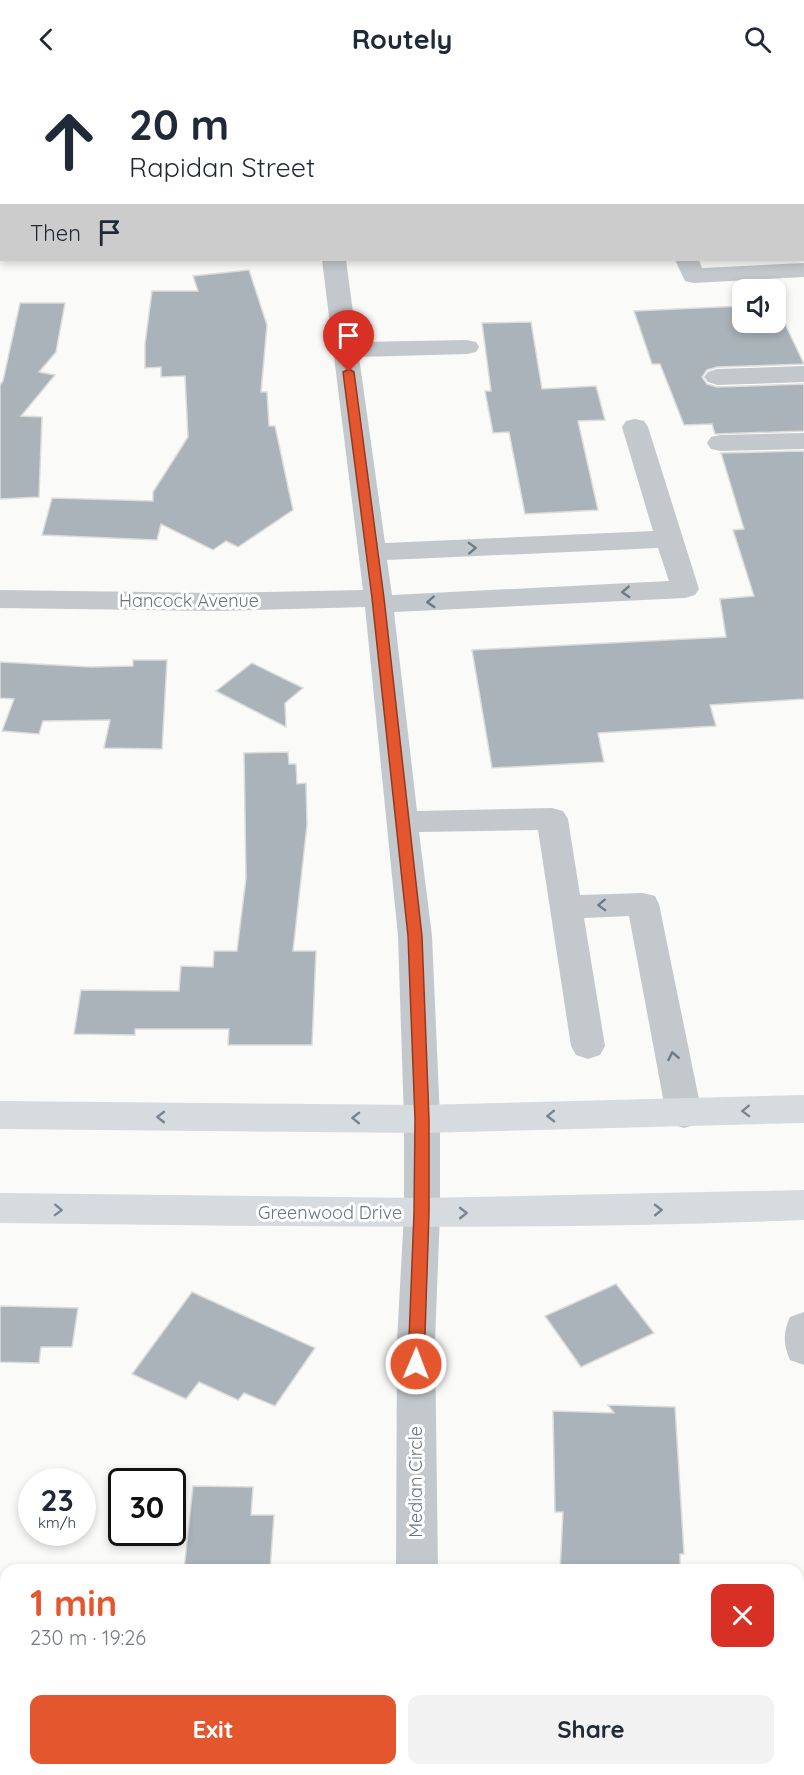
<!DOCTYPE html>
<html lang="en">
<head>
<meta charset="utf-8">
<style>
	body { margin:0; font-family:Quicksand,sans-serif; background:#f2f2f3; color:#1f2937; height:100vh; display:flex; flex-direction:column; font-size:22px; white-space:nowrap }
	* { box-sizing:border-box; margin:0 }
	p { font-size:20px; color:#747a83 }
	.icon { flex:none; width:33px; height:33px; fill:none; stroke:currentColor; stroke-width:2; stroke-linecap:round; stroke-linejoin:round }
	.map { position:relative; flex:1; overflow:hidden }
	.drawer { position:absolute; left:0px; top:1486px; width:804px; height:212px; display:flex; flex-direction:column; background:#fff; border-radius:18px 18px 0 0; box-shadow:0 3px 9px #0003 }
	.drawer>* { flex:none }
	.guide { position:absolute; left:0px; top:0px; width:804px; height:183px; box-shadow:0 3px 9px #0003; background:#fff; color:#1f2937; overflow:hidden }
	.buttons { position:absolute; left:732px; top:201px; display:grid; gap:12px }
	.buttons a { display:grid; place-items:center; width:54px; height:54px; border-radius:12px; background:#fff; box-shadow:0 3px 9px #0003; font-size:30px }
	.speed { position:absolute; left:18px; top:1390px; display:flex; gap:12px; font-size:30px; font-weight:700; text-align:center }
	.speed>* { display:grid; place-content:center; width:78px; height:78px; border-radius:50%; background:#fff; box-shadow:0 3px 9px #0003; line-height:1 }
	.speed small { font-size:15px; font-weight:400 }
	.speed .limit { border:3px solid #111; border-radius:9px; background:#fff; color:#111 }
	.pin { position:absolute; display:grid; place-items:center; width:51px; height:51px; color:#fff; margin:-62px -26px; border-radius:50% 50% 50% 0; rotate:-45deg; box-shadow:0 0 6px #0007 }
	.pin .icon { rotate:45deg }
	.me { position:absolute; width:66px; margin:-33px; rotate:1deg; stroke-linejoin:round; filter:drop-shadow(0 0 4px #0008) }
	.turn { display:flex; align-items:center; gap:21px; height:126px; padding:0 30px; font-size:27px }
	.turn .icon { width:78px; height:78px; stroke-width:2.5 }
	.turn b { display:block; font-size:42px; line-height:51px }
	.then { display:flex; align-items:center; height:57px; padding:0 30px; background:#0003; gap:12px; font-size:22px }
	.round { display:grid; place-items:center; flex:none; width:63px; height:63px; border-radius:12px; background:#f2f2f3 }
	.headline { display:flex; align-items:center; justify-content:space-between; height:102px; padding:0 30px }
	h1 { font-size:36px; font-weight:700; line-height:45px; color:#e4572e }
	.cta { display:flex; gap:12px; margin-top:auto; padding:12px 30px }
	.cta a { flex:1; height:69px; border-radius:12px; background:#e4572e; color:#fff; font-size:24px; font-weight:700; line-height:69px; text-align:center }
	.cta a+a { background:#f2f2f3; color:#1f2937 }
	header { display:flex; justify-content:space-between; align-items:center; height:78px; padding:0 30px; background:#fff; font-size:27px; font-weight:700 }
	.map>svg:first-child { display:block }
</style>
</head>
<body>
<header><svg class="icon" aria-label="back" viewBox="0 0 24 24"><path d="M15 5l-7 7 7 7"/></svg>Routely<svg class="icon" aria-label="search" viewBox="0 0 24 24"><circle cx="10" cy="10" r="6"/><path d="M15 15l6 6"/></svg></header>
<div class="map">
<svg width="804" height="1697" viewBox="0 0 804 1697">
	<rect width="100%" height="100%" fill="#fafaf8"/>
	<g fill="#aab3b9" stroke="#dcdcda" stroke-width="1.5">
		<polygon points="249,192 267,247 261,314 267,314 269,348 275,348 293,432 238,469 226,463 213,472 161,446 157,462 42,457 52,420 153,423 153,414 188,359 185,298 161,299 161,289 145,290 145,266 152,213 198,213 193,198"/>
		<polygon points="20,225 65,225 56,274 39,294 55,297 21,338 42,339 39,419 0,421 0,307 3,303"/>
		<polygon points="776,227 804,286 717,289 707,292 702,299 707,306 717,309 804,306 804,353 715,356 712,346 684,347 660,286 652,286 634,233 742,228 742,244 776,244"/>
		<polygon points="531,244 542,311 596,308 605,342 578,343 598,432 525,436 509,354 493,355 485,313 491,313 482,245"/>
		<polygon points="804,373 804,621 710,627 716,648 598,655 604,684 492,690 472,572 726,559 720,521 754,518 733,452 744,451 721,375"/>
		<polygon points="133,582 167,582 162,671 104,670 110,642 43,643 39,656 2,653 14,621 0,620 0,584 91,589 133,588"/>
		<polygon points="252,585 303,610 285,625 286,649 216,613"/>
		<polygon points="288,674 289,686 296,686 297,706 306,705 307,747 293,873 316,873 312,967 228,967 229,951 135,951 135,957 74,956 81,912 179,913 181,888 213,889 214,873 237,873 246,800 244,675"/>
		<polygon points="616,1206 654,1255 581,1289 545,1238"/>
		<polygon points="192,1214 315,1270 275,1328 244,1315 238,1322 199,1304 186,1321 132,1296"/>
		<polygon points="0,1228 78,1230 72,1269 41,1269 39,1285 0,1284"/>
		<polygon points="608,1327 675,1329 684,1476 680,1476 680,1492 560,1492 563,1434 555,1434 553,1333 614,1335"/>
		<polygon points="193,1408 253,1409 251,1437 274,1437 270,1492 184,1492"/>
	</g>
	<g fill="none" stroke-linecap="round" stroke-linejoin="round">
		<g fill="#c3c8cc" fill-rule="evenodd">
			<rect x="290" y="0" width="22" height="2"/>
			<polygon points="609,0 631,0 631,2 610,2"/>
			<path d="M322,182H346L357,264L467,262L476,264L479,269L476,274L467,276L359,279L385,465L653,453L622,349L626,343L635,341L644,343L648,349L699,511L695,517L685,520L394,534L417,733L552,730L563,733L568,741L580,817L643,815L655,818L659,826L702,1036L697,1046L684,1050L671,1046L666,1036L629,838L584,840L605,968L600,977L588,981L576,977L571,968L538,752L419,754L432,858L440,1041V1135L435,1263L438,1492H396L397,1263L404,1135V1041L398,858L365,529L215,533L0,530V512L215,515L363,512ZM658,470L669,503L392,517L387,482Z"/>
			<polygon points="675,182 699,182 702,190 804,185 804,199 693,205 685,203"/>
			<polygon points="804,288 804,304 717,307 708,304 704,299 708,294 717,291"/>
			<polygon points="804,355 804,371 720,373 711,371 707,365 711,359 720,357"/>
			<path d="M804,1234V1287L790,1282C783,1267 783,1254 790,1239Z"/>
			<rect x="395" y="1692" width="44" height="5"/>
		</g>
		<g fill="#d6dbdf" fill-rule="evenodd">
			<polygon points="765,0 787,0 787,2 766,2"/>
			<polygon points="802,50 804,50 804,66 802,65"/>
			<polygon points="804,1017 804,1045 422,1055 0,1051 0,1023 422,1027"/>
			<path d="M804,1112V1142C536,1153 268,1148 0,1145V1115L422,1120Z"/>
		</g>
	</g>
	<defs><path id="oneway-chevron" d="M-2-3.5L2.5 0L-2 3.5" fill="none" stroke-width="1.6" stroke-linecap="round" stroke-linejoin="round" transform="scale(1.5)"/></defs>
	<g stroke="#6a7a87">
		<use href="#oneway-chevron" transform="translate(472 470) rotate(-2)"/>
		<use href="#oneway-chevron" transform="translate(626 514) rotate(177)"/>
		<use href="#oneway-chevron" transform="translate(431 524) rotate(177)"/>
		<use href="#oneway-chevron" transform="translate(602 827) rotate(178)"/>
		<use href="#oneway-chevron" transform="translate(673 978) rotate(-101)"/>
	</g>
	<g stroke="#768591">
		<use href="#oneway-chevron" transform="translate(746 1033) rotate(178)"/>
		<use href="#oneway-chevron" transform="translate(551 1038) rotate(179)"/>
		<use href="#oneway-chevron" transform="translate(161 1039) rotate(-179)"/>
		<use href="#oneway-chevron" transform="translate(356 1040) rotate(-179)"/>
		<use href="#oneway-chevron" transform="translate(58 1132) rotate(2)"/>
		<use href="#oneway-chevron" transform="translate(658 1132) rotate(-1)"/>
		<use href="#oneway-chevron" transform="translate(463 1135) rotate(-1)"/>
	</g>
	<polygon fill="#e4572e" stroke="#94391e" stroke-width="1.5" points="349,291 354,294 384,520 422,858 429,1041 429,1135 424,1286 422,1290 416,1292 410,1290 408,1286 414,1135 415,1041 408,858 372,520 343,294"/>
	<g text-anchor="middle" stroke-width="6" stroke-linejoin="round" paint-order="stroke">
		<g font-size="18" fill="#657683" stroke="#fff">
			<text x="189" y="529">Hancock Avenue</text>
			<text x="330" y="1141">Greenwood Drive</text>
			<text transform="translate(416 1404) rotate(-90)" y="6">Median Circle</text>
		</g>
	</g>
</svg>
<div class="buttons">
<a><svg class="icon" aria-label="sound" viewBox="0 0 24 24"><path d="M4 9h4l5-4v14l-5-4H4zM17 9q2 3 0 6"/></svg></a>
</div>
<div class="speed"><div>23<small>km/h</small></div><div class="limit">30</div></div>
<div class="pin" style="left:349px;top:294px;background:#d93025"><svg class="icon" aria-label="arrive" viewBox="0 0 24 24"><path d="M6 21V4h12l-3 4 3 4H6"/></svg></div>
<svg class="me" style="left:416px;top:1286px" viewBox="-20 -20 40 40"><circle r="17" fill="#e4572e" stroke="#fff" stroke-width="3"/><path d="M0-11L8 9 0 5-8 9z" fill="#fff"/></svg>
<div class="guide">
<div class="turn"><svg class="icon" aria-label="ahead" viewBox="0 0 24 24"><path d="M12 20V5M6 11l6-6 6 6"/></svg><div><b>20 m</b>Rapidan Street</div></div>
<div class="then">Then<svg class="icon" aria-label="arrive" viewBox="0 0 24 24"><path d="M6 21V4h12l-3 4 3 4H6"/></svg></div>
</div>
<section class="drawer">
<div class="headline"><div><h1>1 min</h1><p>230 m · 19:26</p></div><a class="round" style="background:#d93025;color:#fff"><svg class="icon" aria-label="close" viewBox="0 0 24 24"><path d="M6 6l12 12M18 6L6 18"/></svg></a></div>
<div class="cta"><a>Exit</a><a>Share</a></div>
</section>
</div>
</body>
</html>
